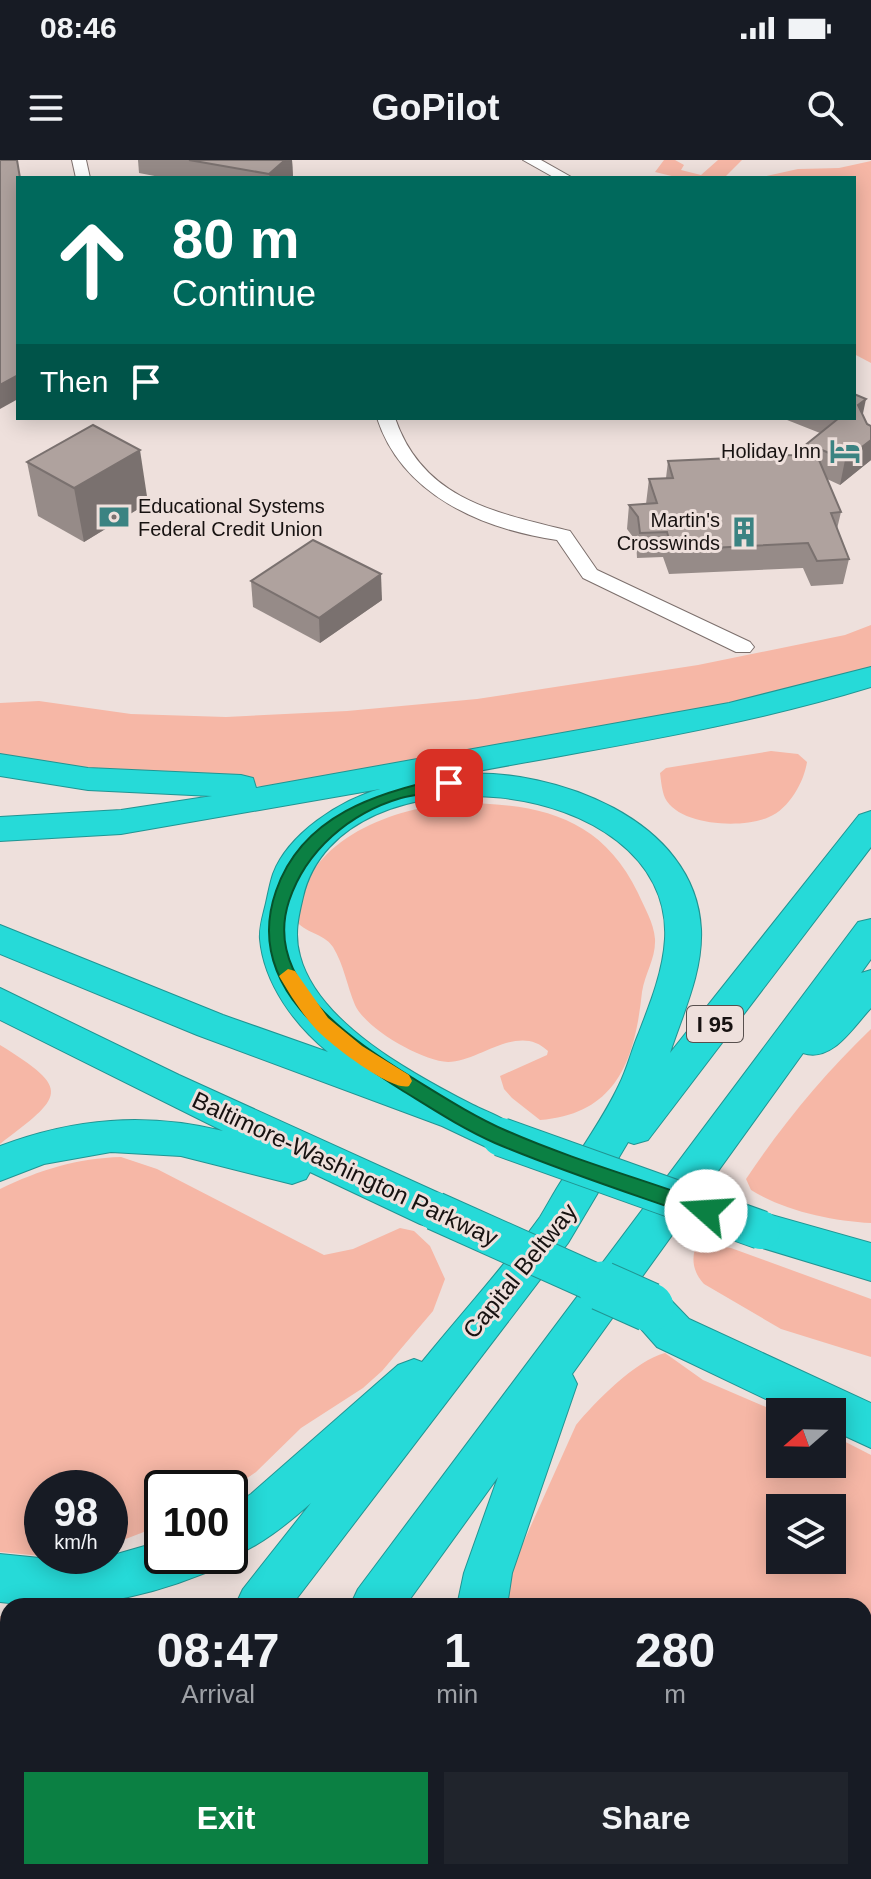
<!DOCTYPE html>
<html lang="en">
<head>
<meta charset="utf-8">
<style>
	body { margin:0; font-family:Arial,sans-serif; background:#20242c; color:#f1f3f6; height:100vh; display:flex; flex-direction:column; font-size:30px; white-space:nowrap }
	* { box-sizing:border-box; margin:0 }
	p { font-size:26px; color:#9ea1a6 }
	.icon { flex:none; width:44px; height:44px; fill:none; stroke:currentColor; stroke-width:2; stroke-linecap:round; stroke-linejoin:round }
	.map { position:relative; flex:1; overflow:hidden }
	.details { position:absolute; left:0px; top:1438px; width:872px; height:282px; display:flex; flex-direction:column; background:#171b24; border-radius:24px 24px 0 0; box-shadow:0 4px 20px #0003 }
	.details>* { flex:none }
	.hud { position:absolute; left:16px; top:16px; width:840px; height:244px; border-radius:0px; box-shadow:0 4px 20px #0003; background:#00695c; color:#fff; overflow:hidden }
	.needle { width:52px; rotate:250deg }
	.controls { position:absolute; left:766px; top:1238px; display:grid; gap:16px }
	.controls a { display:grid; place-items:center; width:80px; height:80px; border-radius:0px; background:#171b24; box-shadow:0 4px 20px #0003; font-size:40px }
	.speed { position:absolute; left:24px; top:1310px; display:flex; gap:16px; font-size:40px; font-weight:700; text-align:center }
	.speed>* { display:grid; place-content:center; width:104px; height:104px; border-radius:50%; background:#171b24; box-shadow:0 4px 20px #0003; line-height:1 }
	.speed small { font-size:20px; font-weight:400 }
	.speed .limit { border:4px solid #111; border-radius:12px; background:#fff; color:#111 }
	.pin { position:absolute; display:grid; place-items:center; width:68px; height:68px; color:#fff; margin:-34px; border-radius:16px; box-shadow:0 4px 12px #0006 }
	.me { position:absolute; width:88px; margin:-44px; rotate:289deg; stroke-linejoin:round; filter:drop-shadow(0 0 6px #0008) }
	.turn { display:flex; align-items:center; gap:28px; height:168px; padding:0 24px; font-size:36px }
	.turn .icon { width:104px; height:104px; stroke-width:2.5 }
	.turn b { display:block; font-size:56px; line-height:68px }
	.then { display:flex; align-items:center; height:76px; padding:0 24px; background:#0003; gap:16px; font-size:30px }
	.eta { display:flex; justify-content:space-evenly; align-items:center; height:136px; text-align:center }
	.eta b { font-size:48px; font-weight:700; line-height:56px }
	.cta { display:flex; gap:16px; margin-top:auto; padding:16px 24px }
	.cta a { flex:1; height:92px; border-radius:0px; background:#0b8043; color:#fff; font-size:32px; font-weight:700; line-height:92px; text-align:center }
	.cta a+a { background:#20242c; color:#f1f3f6 }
	.status { display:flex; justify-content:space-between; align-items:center; height:56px; padding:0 40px; background:#171b24; direction:ltr }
	.status svg { height:22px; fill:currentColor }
	header { display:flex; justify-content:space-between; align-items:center; height:104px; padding:0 24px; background:#171b24; font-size:36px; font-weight:700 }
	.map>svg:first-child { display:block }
</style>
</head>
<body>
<div class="status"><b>08:46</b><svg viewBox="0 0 49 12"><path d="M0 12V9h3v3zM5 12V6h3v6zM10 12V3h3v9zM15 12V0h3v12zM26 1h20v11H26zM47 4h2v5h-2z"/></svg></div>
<header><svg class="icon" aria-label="menu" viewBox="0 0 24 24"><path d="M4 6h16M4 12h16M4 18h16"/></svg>GoPilot<svg class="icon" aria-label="search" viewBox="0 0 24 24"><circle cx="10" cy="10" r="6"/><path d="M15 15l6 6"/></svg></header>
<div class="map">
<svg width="871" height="1719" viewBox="0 0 871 1719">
	<rect width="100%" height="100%" fill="#eee0dc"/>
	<g fill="#f6b7a6" fill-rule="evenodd">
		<polygon points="664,0 675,0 684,5 681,10 701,15 718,0 742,0 724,18 680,18 655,12"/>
		<polygon points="871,1 871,203 854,194 854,18 757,18 798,9 839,8"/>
		<polygon points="871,465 871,517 391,614 267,626 203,626 0,605 0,543 39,541 131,554 226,557 347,551 477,539 698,505 845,475"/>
		<path d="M771,591L798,594L807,602C804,622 789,649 769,657C743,669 679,666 665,638C662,631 661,621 660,613L666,608Z"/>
		<path d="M454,643C535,643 600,654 638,733C644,747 654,763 655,779C656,798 645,813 642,832C635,898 618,954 540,960L512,938L504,929L500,916L547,895L548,891C518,862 480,902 448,902C422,901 366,869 355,845C347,826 344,805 333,787C323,772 304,774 295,759C305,681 385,650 454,643Z"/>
		<path d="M871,869V1063C832,1061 785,1051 751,1030L746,1019C782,965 824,914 871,869Z"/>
		<path d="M0,885C73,930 63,936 0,984Z"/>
		<path d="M121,997L157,1009L324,1095L353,1089L400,1068L414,1071L430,1086L445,1119L433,1151L382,1211L363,1228L301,1268L256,1312L230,1330V1328H162V1365L110,1385V1328H42V1396L0,1392V1029C39,1010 78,998 121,997Z"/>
		<path d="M707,1084L731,1088L871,1139V1197L781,1169L704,1124C695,1114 691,1103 695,1089Z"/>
		<path d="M665,1193L703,1220L780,1253V1304H832V1275L871,1295V1719H598L590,1712H864V1446H505L516,1399L576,1265C595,1242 636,1200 665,1193ZM780,1348H832V1400H780Z"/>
		<polygon points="0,1456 8,1458 8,1629 0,1641"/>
		<polygon points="328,1712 519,1712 524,1719 316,1719"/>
	</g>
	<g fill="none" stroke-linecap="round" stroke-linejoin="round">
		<g stroke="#7c6f6c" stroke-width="2">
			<g id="minor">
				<polygon points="72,0 86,0 90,18 76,18"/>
				<polygon points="523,0 541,0 573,18 555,18"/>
				<path d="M377,258H395C423,340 497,353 570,371L597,410L750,482L754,487L750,492H736L583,418L557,380C482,369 402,335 377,258Z"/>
			</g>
		</g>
		<g stroke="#219492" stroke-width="2">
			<g id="highway">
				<path d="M871,507V527C738,568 599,588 462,614C553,608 696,659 701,769C703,812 683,853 670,893L859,655L871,651V687L648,980L634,984L628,982L568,1083L291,1446H235L243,1429L311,1343C286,1365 261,1385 230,1398L226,1396H230V1347L251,1334L398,1205L414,1199L422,1202C461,1154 504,1107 540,1057C548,1044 555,1030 564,1017C582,987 604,957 619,925C627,909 631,892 638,875C650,844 663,812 665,779C674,614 339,581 303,737C298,758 294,775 300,796C318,864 415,915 473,945C491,954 512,959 521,977L515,989L501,994L442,966L197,875L0,794V765L223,855L328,892C295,865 264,824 260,779C259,767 263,756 266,743C268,734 270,723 273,714C288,674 340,640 380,629L121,674L0,681V657L121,650L212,636L88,630L0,616V594L88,608L241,615L253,618L256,628L729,543Z"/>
				<path d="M871,759V799L861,813L871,810V848C853,867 832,903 803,893L572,1214L577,1224L512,1413L507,1446H457L464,1413L498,1317L405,1446H350L358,1429L858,762Z"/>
				<path d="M0,828L179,915L450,1038L456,1051L450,1064L435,1069L420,1064L310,1012L306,1019L292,1024L181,996L111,992L44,1004L0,1021V986C74,958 146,952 223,971L0,860Z"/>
				<polygon points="761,1052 871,1083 871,1121 746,1083 740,1070 746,1057"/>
				<polygon points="649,1128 664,1133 689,1159 871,1243 871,1288 832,1270 832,1252 793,1252 657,1187 634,1161 627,1147 634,1133"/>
				<path d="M162,1381V1396H212L205,1413C138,1440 72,1452 0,1442V1394L50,1399L110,1396Z"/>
				<polygon points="20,1712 77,1712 74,1719 17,1719"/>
				<polygon points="149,1712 205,1712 202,1719 146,1719"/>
				<polygon points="531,1712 588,1712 591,1719 534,1719"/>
			</g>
		</g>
		<use href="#minor" fill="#fff" fill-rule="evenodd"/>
		<use href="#highway" fill="#26dad8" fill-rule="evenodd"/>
		<g stroke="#219492" stroke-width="40" stroke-linecap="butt">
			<g id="highway-bridge-far1">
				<polyline points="501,977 761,1070"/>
				<polyline points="435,1051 607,1128"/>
			</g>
		</g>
		<g stroke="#219492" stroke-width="51" stroke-linecap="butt">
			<polyline id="highway-bridge" points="602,1126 649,1147"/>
		</g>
		<use href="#highway-bridge-far1" stroke="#26dad8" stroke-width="38"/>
		<use href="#highway-bridge" stroke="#26dad8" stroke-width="49"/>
	</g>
	<g fill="#968b88">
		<polygon points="138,0 292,0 293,17 292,18 165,18 139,13"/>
		<polygon points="863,255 867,264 871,266 871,300 840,325 827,319 841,352 837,369 849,399 843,424 811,426 803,408 669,414 663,397 637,398 636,381 627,369 629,345 646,344 649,319 666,318 668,301 793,295 820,273 782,258 854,258"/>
		<polygon points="27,302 148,343 84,382 38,356"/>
		<polygon points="251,421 382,440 320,483 253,447"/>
	</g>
	<g fill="#7a716f">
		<polygon points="285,0 292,0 293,17 292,18 270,18 269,14"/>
		<polygon points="18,215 18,239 0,249 0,225"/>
		<polygon points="866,239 861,263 858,245"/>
		<polygon points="871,280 871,300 840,325 845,300"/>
		<polygon points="140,290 148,343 84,382 74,328"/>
		<polygon points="381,414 382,440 320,483 319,458"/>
	</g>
	<g fill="#afa29e" stroke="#7a716f" stroke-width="2">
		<polygon points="0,0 17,0 20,18 18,18 18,215 0,225"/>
		<polygon points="189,0 285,0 269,14"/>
		<polygon points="854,234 866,239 858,245 867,264 871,266 871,280 845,300 813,286 841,352 831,353 849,399 817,401 808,383 672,390 667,372 640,373 638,357 629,345 657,343 649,319 673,318 668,301 793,295 839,258 854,258"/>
		<polygon points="93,265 140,290 74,328 27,302"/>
		<polygon points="313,380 381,414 319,458 251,421"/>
	</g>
	<path fill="#0b8043" stroke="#07532c" stroke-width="2" d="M449,617L455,619V627C437,632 419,634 401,638C350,653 306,690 289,741C262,823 354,881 411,917C442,936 473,956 507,971C573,1000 645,1020 713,1045L716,1051L713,1057L706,1060C636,1035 563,1012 495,983C461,968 431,948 400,929C332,885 243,826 276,731C302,655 378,632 449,617Z"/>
	<path fill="#f59e0b" d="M288,809L295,811L328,858L362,886L409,915L412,921L409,926C392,932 328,883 315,868C302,854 289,833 279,816Z"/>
	<defs>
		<g id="hotel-bare" transform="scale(2.4)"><path d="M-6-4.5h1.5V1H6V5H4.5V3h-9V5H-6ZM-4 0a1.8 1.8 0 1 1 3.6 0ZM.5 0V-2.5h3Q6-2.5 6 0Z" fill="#3b8382" stroke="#eee0dc" stroke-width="2.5" paint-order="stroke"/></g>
		<g id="bank-bare" transform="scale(2.4)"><path d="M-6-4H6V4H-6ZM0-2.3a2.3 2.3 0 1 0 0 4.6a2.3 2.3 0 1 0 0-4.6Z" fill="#3b8382" stroke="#eee0dc" stroke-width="2.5" paint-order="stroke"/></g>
		<g id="building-bare" transform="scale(2.4)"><path d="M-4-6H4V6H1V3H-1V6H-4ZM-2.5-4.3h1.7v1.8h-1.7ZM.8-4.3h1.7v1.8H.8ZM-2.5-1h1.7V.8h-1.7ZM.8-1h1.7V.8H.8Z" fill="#3b8382" stroke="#eee0dc" stroke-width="2.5" paint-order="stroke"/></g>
	</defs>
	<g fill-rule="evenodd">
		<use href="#hotel-bare" x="845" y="291"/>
		<use href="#bank-bare" x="114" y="357"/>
		<use href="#building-bare" x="744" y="372"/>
	</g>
	<g text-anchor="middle" stroke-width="6" stroke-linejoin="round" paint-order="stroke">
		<g font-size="20" fill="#171211" stroke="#eee0dc" text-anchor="end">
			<text x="821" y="298">Holiday Inn</text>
			<text x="138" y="353" text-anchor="start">Educational Systems<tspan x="138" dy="23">Federal Credit Union</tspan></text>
			<text x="720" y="367">Martin's<tspan x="720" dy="23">Crosswinds</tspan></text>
		</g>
		<rect fill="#eee0dc" stroke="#58504e" stroke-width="2" x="687" y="846" width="56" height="36" rx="6"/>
		<g font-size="22" font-weight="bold" fill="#171211">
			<text x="715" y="872">I 95</text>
		</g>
		<g font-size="24" fill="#171211" stroke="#eee0dc">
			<text transform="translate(345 1009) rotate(25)" y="8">Baltimore-Washington Parkway</text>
			<text transform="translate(520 1111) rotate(-51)" y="8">Capital Beltway</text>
		</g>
	</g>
</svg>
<div class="controls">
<a><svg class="needle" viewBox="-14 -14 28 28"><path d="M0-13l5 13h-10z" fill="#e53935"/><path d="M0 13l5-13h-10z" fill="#9ea1a6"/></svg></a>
<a><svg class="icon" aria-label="layers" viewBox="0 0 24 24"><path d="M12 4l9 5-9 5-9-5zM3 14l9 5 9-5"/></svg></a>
</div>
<div class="speed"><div>98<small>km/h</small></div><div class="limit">100</div></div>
<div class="pin" style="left:449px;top:623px;background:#d93025"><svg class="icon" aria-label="arrive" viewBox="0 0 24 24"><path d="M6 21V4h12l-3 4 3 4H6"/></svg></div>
<svg class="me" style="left:706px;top:1051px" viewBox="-20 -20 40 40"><circle r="19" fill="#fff"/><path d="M0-13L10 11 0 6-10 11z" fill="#0b8043"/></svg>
<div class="hud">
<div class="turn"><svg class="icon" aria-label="ahead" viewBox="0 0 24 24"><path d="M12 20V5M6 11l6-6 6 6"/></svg><div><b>80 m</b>Continue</div></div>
<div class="then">Then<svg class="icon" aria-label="arrive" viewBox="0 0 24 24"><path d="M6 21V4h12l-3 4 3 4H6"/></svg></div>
</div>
<section class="details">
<div class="eta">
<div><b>08:47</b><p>Arrival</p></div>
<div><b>1</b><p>min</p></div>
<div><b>280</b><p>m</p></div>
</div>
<div class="cta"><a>Exit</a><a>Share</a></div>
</section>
</div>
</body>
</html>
